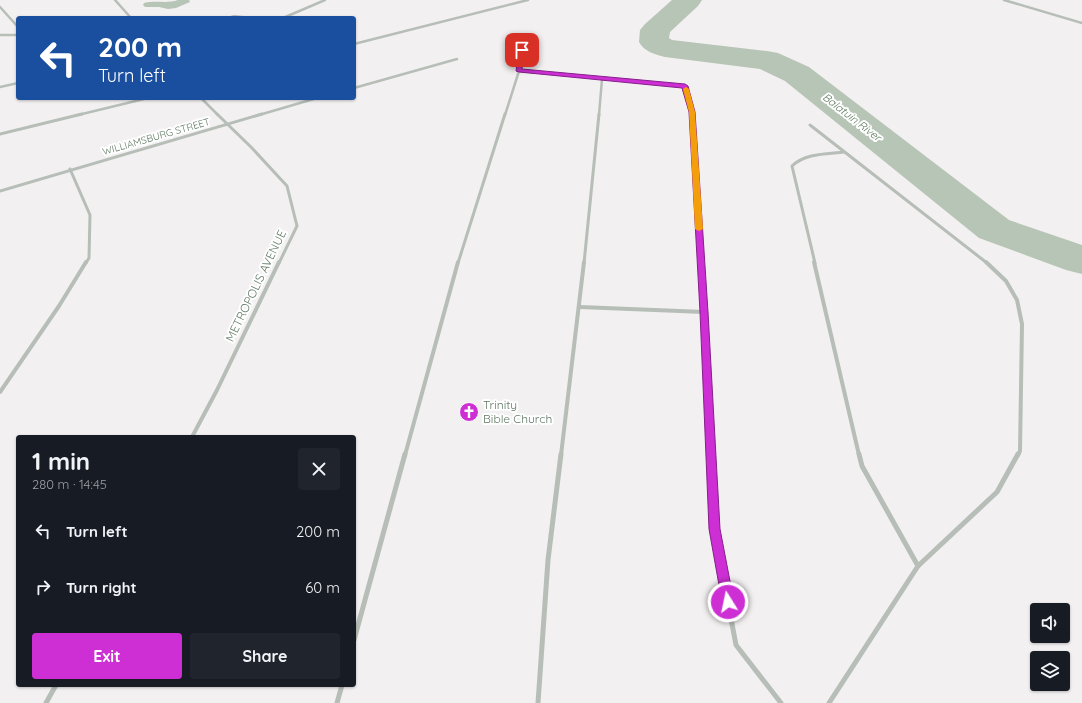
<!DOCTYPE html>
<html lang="en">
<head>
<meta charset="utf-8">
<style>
	body { margin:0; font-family:Quicksand,sans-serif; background:#20242c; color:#f1f3f6; height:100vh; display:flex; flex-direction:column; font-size:15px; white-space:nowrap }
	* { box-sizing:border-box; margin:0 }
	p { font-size:13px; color:#9ea1a6 }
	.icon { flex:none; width:22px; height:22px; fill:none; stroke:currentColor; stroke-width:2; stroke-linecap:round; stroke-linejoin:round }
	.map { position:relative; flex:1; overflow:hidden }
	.details { position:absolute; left:16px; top:435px; width:340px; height:252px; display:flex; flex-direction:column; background:#171b24; border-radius:4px; box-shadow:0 1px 3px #0004 }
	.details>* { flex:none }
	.guide { position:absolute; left:16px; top:16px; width:340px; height:84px; border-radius:4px; box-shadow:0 1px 3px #0004; background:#1a4fa0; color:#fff; overflow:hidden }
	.controls { position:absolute; left:1030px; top:603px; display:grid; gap:8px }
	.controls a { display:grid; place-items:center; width:40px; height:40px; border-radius:4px; background:#171b24; box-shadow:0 1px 3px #0004; font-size:20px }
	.pin { position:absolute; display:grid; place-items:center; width:34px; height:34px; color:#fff; margin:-17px; border-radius:8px; box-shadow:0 2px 6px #0006 }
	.me { position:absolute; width:44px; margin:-22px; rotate:350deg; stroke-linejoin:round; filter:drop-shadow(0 0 3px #0008) }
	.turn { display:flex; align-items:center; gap:14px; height:84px; padding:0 16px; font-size:18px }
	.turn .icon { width:52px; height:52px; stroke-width:2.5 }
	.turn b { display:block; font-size:28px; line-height:34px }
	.round { display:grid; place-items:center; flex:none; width:42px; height:42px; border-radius:4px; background:#20242c }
	.head { display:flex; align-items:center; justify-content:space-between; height:68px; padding:0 16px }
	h1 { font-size:24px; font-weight:700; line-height:30px }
	.primary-button { display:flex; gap:8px; margin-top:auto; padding:8px 16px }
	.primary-button a { flex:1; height:46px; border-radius:4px; background:#cd2fd4; color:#fff; font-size:16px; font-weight:700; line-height:46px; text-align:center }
	.primary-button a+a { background:#20242c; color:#f1f3f6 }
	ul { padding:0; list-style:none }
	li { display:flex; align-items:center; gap:12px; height:56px; padding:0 16px }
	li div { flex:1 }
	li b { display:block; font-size:15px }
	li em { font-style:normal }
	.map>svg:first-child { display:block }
</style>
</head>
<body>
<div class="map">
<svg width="1082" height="703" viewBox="0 0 1082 703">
	<rect width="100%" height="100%" fill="#f3f0f1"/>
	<path fill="#b7c5b6" d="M178,0H189L190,2L176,8L168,9L159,7H145L143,5L144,3C156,0 167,4 178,0Z"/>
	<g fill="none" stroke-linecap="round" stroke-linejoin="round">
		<path fill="#b7c5b6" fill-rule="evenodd" d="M672,0H702L698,6L670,32L669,38L672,40L767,51L778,53L809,67L1009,220L1082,245V274L1066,270L979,238L785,81L760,69L665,57C654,54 645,52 639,42L640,30L645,24Z"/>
		<polyline stroke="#b6beb7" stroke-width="2" points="227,18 234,16 255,18"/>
		<g stroke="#b6beb7" stroke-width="2.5">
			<polyline points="115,0 131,18"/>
			<polyline points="1004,0 1082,23"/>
			<polyline points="0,7 18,27"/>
			<polyline points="283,18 325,0"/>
			<polyline points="0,35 18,35"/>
			<polyline points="354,44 528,0"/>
			<polyline points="519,71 685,86 692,115"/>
			<polyline points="0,87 18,83"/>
			<polyline points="354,88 457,59"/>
			<polyline points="201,98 218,115"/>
			<polyline points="78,115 148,98"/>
			<polyline points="259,115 317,98"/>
			<polyline points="505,115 519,71 522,50"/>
			<polyline points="599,115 602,79"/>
		</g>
		<g stroke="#b6beb7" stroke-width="3">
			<polyline points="217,114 252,148 287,186 297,226 279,263"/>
			<polyline points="692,114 701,263"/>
			<polyline points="810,125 987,263"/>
			<polyline points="0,134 82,114"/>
			<polyline points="70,169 90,215 89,258 86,263"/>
			<polyline points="0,191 262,114"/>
			<polyline points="458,263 505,114"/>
			<polyline points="584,263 599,114"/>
			<path d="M815,263L792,166C805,153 827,154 844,152"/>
		</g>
		<g stroke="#b6beb7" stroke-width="4">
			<polyline points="701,262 711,455"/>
			<polyline points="814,262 859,455"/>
			<polyline points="986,262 1006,281 1017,300 1022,324 1020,451 1018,455"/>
			<polyline points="580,307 704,312"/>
			<polyline points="0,392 59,306 86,262"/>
			<polyline points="192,437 217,390 279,262"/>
			<polyline points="405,455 458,262"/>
			<polyline points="561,455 584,262"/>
		</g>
		<g stroke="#b6beb7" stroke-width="5">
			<polyline points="711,454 714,529 736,645 781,703"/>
			<polyline points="859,454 862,466 918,566"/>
			<polyline points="354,640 405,454"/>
			<polyline points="46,703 56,685"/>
			<polyline points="337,703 342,685"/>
			<polyline points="538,703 548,560 561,454"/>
			<polyline points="829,703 918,566 997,492 1018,454"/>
		</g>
	</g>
	<polygon fill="#cd2fd4" stroke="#851f8a" points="522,48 524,50 522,69 685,84 688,86 695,112 708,312 720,529 734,602 732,606 728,607 723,606 722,602 709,529 700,312 689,112 682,88 519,72 516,71 519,50"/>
	<polygon fill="#f59e0b" points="686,87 689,89 695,112 703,229 699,231 695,229 689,112 683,89"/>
	<defs>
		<g id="church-disc" transform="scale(1)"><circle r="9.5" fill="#cd2fd4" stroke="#fff"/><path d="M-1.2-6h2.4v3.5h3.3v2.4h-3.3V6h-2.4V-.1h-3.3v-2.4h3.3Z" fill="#fff"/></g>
	</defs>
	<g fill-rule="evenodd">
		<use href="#church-disc" x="469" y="412"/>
	</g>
	<g text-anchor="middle" stroke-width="4" stroke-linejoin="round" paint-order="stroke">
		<g font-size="10" fill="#617965" stroke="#fff">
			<text transform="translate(156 136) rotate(-16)" y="4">WILLIAMSBURG STREET</text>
		</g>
		<g font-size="11" font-style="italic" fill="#607c60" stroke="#fff">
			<text transform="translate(852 117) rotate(38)" y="4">Balatuin River</text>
		</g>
		<g font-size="12" fill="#617965" stroke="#fff">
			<text transform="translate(256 286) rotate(-64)" y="4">METROPOLIS AVENUE</text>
		</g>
		<g font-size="12" fill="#617965" stroke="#fff" text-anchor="start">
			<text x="483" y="409">Trinity<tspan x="483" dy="14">Bible Church</tspan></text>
		</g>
	</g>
</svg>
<div class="controls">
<a><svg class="icon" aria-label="sound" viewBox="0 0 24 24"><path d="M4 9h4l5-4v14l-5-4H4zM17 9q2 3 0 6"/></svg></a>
<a><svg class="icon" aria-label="layers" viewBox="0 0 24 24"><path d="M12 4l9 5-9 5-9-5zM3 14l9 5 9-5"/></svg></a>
</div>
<div class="pin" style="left:522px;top:50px;background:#d93025"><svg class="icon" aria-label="arrive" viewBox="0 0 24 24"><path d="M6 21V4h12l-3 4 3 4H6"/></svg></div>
<svg class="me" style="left:728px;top:602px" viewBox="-20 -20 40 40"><circle r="17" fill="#cd2fd4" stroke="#fff" stroke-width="3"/><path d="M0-11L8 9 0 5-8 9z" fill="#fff"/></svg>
<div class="guide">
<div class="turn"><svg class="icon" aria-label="left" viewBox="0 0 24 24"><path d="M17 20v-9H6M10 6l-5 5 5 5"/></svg><div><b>200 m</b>Turn left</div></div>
</div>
<section class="details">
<div class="head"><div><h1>1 min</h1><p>280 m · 14:45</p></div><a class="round"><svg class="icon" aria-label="close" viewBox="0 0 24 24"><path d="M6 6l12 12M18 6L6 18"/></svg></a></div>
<ul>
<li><svg class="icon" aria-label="left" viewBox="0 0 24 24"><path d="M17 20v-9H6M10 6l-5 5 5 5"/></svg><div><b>Turn left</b></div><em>200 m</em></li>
<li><svg class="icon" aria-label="right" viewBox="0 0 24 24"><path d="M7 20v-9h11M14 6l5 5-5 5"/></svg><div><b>Turn right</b></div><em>60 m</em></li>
</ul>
<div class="primary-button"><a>Exit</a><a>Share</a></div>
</section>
</div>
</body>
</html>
